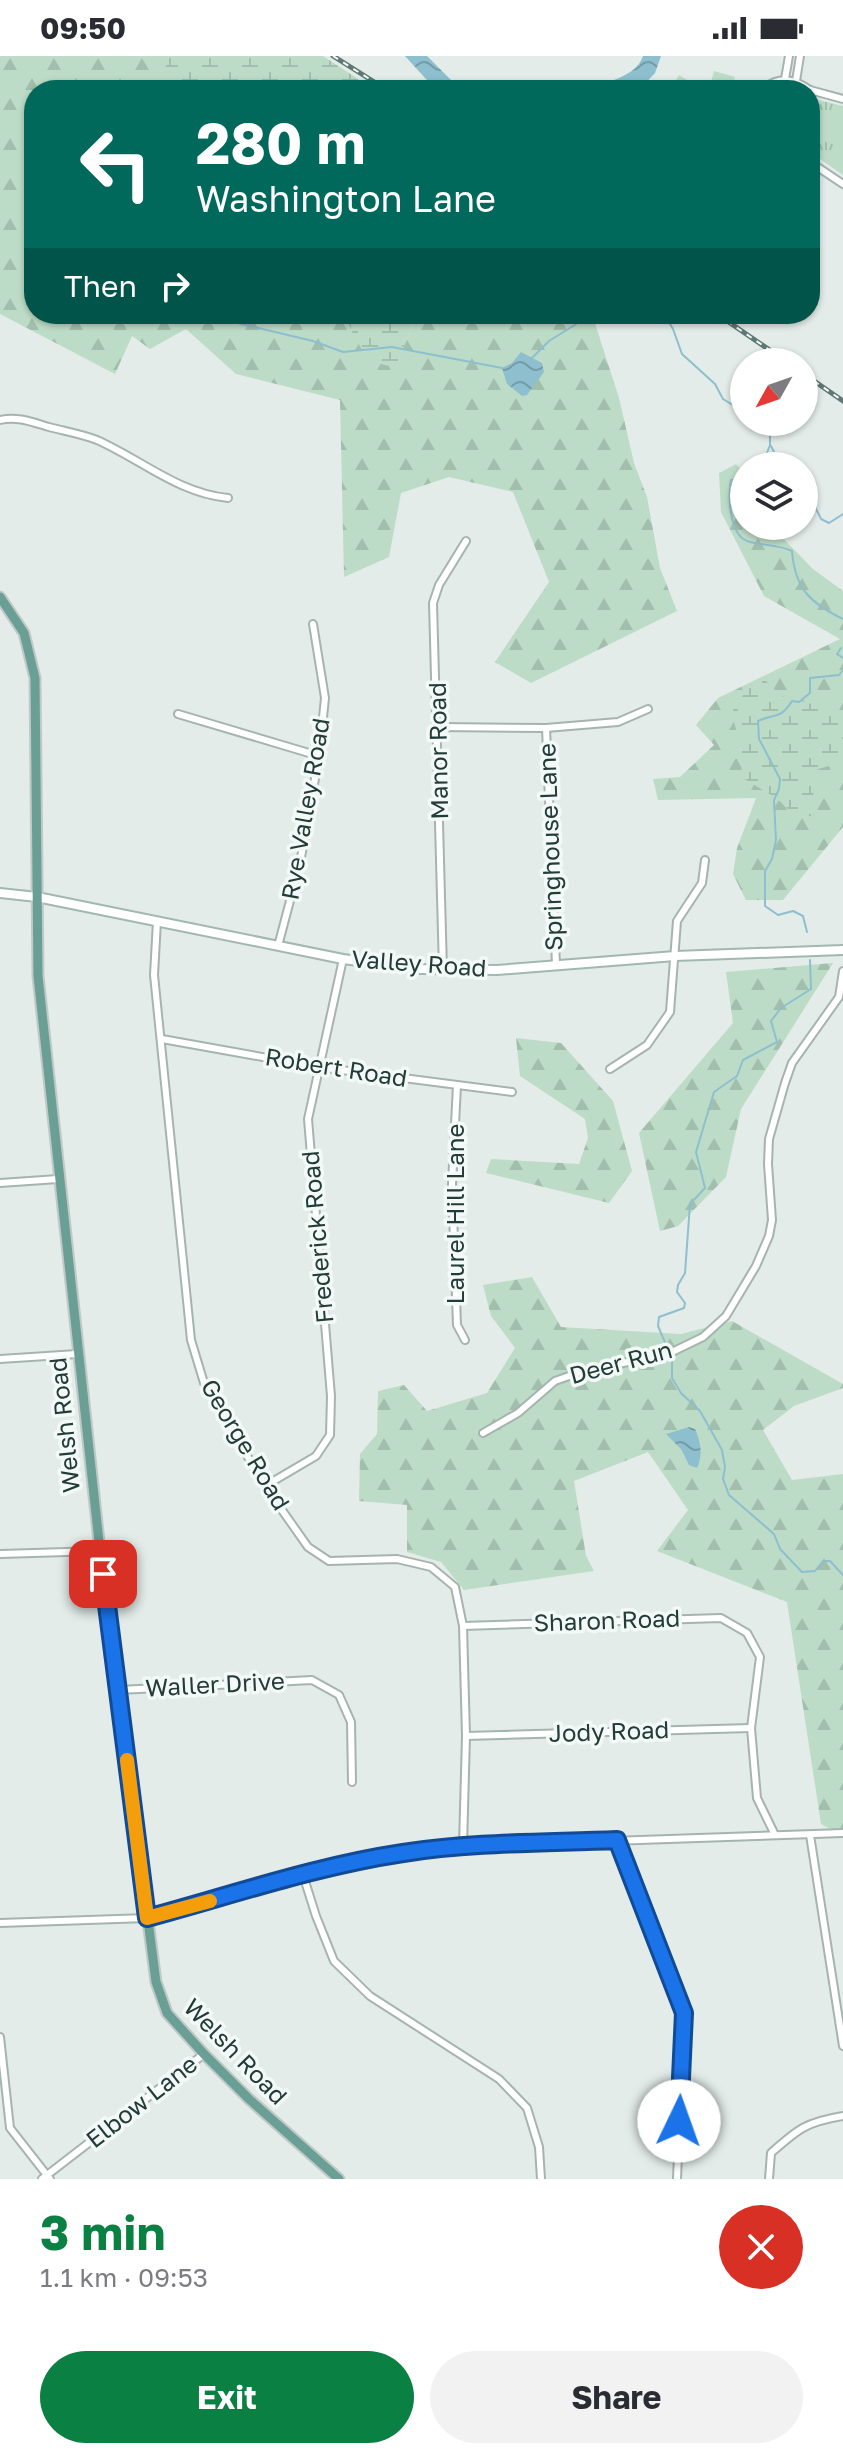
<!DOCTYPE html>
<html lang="en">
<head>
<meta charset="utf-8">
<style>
	body { margin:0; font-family:"Golos Text",sans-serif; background:#f2f2f3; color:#2b2b33; height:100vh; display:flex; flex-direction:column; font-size:30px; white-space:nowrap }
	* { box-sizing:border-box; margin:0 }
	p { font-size:26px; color:#7c7c81 }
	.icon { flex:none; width:44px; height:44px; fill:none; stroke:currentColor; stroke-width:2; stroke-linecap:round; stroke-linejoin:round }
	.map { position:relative; height:2123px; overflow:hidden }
	.sheet { display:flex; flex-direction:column; background:#fff; flex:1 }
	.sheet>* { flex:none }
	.banner { position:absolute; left:24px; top:24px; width:796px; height:244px; border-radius:32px; box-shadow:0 2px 6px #0004; background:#00695c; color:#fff; overflow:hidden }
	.needle { width:52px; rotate:230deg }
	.tools { position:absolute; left:730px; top:292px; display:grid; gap:16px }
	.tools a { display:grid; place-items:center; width:88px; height:88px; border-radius:50%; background:#fff; box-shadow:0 2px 6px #0004; font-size:40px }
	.pin { position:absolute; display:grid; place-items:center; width:68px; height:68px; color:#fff; margin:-34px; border-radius:16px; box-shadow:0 4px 12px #0006 }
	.me { position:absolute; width:88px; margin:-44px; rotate:3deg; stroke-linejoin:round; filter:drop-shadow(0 0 6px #0008) }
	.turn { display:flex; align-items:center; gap:28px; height:168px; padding:0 40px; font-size:36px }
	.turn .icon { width:104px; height:104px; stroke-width:2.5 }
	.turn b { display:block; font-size:56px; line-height:68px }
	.then { display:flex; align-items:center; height:76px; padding:0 40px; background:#0003; gap:16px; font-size:30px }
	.round { display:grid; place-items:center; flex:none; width:84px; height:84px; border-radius:42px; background:#f2f2f3 }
	.headline { display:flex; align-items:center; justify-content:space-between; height:136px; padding:0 40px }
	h1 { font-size:48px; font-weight:700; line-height:60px; color:#0b8043 }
	.primary-button { display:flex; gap:16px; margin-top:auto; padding:16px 40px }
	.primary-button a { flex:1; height:92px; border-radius:48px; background:#0b8043; color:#fff; font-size:32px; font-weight:700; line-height:92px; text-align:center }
	.primary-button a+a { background:#f2f2f3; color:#2b2b33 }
	.status { display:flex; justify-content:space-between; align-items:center; height:56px; padding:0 40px; background:#fff; direction:ltr }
	.status svg { height:22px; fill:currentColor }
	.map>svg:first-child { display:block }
</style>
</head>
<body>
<div class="status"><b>09:50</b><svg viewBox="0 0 49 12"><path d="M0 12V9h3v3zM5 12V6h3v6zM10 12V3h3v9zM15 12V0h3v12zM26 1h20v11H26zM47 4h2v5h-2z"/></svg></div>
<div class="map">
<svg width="843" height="2123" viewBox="0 0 843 2123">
	<defs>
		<pattern id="grass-tufts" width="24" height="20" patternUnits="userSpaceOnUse" patternTransform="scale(2)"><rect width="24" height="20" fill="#bddcc7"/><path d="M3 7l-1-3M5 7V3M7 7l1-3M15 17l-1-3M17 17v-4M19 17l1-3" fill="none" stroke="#a2beac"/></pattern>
		<pattern id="forest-firs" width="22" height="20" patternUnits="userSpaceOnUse" patternTransform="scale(2)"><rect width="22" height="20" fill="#bddcc7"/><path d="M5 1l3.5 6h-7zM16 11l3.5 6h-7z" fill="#a2beac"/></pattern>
		<pattern id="wetland-marsh" width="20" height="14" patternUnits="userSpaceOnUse" patternTransform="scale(2)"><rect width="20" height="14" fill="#bddcc7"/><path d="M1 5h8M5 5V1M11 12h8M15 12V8" fill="none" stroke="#a2beac"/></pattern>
		<pattern id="water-waves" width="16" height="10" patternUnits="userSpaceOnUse" patternTransform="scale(2)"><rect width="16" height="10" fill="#8ebfce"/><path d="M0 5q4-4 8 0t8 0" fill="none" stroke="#749ca8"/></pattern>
	</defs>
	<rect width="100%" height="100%" fill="#e3ece8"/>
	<polygon fill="url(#grass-tufts)" points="810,42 843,50 843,119 810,96"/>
	<g fill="url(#forest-firs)">
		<path d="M0,0H219L225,34H34V258H345C353,280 368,315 397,308L412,270L423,258H592L619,342L634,407L647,441L660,512L677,555L531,627L495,606L549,526L513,436L449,421L401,437L389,501L344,521L340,344L236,318L186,273L150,293L132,280L115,318L0,258Z"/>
		<polygon points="736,408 744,417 744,470 771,470 813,513 843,535 843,771 783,844 746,844 733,818 737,792 756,742 658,744 653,723 680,721 714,689 696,669 718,642 840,583 764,540 721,456 719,417"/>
		<polygon points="833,907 741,1053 726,1121 678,1170 660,1175 639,1077 733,967 726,916"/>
		<polygon points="516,982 561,987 613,1045 632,1115 609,1147 486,1117 491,1103 579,1108 588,1082 585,1063 520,1020"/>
		<polygon points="532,1221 561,1271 681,1278 732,1265 843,1328 843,1332 794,1350 763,1374 792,1424 843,1418 843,1780 821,1768 787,1546 657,1495 688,1454 648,1396 574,1425 586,1500 594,1515 464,1534 441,1506 407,1496 407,1449 359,1445 360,1398 377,1378 378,1335 404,1329 427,1355 487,1337 515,1292 491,1260 483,1229"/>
	</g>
	<g fill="url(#wetland-marsh)">
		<polygon points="168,0 323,0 375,34 161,34"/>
		<path d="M345,258H423L412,270L397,309C367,314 353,281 345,258Z"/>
		<polygon points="764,623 781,640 812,648 838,661 843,667 843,706 811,715 816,762 789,754 776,742 743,722 739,696 741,689 731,657 753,625"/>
	</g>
	<g fill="#bddcc7">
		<polygon points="714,15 735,21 732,34 710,30"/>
		<polygon points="679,19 703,34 670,34"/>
	</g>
	<g fill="url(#water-waves)">
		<polygon points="405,0 427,0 461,34 436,34"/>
		<path d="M643,0H661L655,17L639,34H578C598,28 636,23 643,0Z"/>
		<polygon points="521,296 542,307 544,316 527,339 522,340 507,328 502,312 512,307"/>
		<path d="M689,1371L695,1373C701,1386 703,1399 697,1412L689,1409L681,1393L666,1378Z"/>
	</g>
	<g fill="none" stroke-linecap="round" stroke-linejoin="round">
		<g stroke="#8ebfce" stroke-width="2">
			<polyline points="216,258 229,265 313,285 343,296 392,291 502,312"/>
			<polyline points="664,258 673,273 682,298 715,328 723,343 744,356"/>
			<polyline points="532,302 549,285 581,265 586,258"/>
			<polyline points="771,390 781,410"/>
			<polyline points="762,410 770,389 770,370 765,366"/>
			<path d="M804,423C810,429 808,432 810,440C812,448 818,455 821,463L829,467L843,458"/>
			<path d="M744,426L738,423L731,424C728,440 729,478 747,485C762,490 777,488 792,495C795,533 810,547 843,563"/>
			<polyline points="841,592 837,598 843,602"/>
			<path d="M807,876L803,860L793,855L778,859L765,850V815L772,803L776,784L774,744L779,733L780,723L759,683L758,665C775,657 780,664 792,645L799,646L810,637V622L839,619L843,614"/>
			<polyline points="667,1291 658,1270 659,1261 684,1252 685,1247 677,1236 678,1229 685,1217 690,1148 705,1132 696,1096 714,1036 737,1020 743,1004 777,986 771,965 781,952 811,933 810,904"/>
			<polyline points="672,1302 672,1322 681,1337 700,1355 722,1394 725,1411 723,1423 729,1439 774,1478 780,1493 802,1516 815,1515 823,1505 830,1505 843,1519"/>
		</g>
		<g stroke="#a6b4af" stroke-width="10">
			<g id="street">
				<polyline points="785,23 789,0"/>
				<polyline points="796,25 800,0"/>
				<path d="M762,34C778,20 793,22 810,34"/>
				<polyline points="810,34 843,43"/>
				<polyline points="810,106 843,128"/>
				<path d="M0,364C17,360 32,366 49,371C64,375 82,378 97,384C142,404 178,437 228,442"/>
				<polyline points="178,658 319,700"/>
				<polyline points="438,671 546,672 618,666 648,653"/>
				<polyline points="546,672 556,909"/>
				<polyline points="157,865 154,919 191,1284 204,1327 265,1430 308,1491 329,1505 397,1503 431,1511 455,1531 463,1570 466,1680 463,1790"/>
				<polyline points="278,890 300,807 319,700 325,642 313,568"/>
				<polyline points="443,914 433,547 439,529 466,485"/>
				<polyline points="162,983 318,1011 512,1036"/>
				<polyline points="610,1013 647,989 670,956 677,865 702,827 705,804"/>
				<polyline points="457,1029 452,1128 457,1269 465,1284"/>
				<polyline points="0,1127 58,1123"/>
				<polyline points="0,1303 77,1298"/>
				<polyline points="483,1377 518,1357 555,1325 583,1315 668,1298 703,1281 726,1260 756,1210 769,1180 772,1164 768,1108 769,1083 785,1027 792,1007 839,941 843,915"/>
				<polyline points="265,1430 316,1400 330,1379 331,1340 308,1063 343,903"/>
				<polyline points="0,1498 100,1495"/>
				<polyline points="463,1570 721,1562 747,1577 760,1601 751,1672 757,1742 775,1779"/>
				<polyline points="119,1634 312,1624 339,1639 351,1666 352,1726"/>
				<polyline points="466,1680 751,1672"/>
				<polyline points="810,1779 843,1990"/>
				<polyline points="617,1784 684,1957 677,2123"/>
				<polyline points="303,1819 316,1860 334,1905 370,1940 499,2023 527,2052 539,2091 541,2123"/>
				<polyline points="0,1867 147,1862 303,1819 402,1797 463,1790 843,1777"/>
				<polyline points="0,1981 10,2072 50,2123"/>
				<polyline points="42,2123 204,1998"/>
				<path d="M769,2123L771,2097C798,2073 806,2066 843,2060"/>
			</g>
		</g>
		<g stroke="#a2b7b1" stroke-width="12">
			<polyline id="secondary" points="0,837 37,841 343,903 421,913 497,914 675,900 843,894"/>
		</g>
		<g stroke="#c1c8c7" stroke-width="13">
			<polyline id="primary" points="0,541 24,577 35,622 38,920 100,1495 156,1926 167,1957 204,1998 249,2043 339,2123"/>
		</g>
		<use href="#street" stroke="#fff" stroke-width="6"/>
		<use href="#secondary" stroke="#fff" stroke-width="8"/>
		<use href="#primary" stroke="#6a9f95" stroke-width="9"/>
		<g stroke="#5e7873" stroke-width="5">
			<g id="rail">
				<polyline points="333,0 387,34"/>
				<polyline points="717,258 787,306"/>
				<polyline points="804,318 843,345"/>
			</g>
		</g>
		<use href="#rail" stroke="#f3f9f6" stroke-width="2" stroke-dasharray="6" stroke-linecap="butt"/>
	</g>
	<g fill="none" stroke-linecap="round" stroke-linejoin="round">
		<g stroke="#114b97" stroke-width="20">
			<path id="route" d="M103,1518L147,1862C232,1839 316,1810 403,1797C473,1786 546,1787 617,1784L684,1957L679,2065"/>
		</g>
		<use href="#route" stroke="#1a73e8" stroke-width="14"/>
		<polyline stroke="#f59e0b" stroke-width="14" points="127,1704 147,1862 210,1845"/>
	</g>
	<g text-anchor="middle" stroke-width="7" stroke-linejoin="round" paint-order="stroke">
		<g font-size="24" fill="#233c37" stroke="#f3f9f6">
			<text transform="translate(439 695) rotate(-91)" y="8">Manor Road</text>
			<text transform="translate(306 753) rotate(-80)" y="8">Rye Valley Road</text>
			<text transform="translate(551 791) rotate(-92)" y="8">Springhouse Lane</text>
			<text transform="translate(419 908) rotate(4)" y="8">Valley Road</text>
			<text transform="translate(336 1012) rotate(9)" y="8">Robert Road</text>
			<text transform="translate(456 1158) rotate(-90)" y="8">Laurel Hill Lane</text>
			<text transform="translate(318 1181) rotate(-95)" y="8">Frederick Road</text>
			<text transform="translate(621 1307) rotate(-15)" y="8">Deer Run</text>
			<text transform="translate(65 1369) rotate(-96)" y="8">Welsh Road</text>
			<text transform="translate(245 1389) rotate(59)" y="8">George Road</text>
			<text transform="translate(607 1565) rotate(-2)" y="8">Sharon Road</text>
			<text transform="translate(215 1629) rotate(-3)" y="8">Waller Drive</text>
			<text transform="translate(609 1676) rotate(-2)" y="8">Jody Road</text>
			<text transform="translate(235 1996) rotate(46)" y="8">Welsh Road</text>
			<text transform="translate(142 2046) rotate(-38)" y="8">Elbow Lane</text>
		</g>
	</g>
</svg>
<div class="tools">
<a><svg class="needle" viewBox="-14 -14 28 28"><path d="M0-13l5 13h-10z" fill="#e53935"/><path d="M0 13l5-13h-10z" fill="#7c7c81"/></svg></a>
<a><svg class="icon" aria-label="layers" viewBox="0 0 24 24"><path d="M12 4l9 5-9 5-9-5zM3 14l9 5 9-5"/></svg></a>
</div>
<div class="pin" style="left:103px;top:1518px;background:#d93025"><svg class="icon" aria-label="arrive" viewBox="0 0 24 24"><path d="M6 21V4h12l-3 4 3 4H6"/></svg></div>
<svg class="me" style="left:679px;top:2065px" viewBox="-20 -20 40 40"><circle r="19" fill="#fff"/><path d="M0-13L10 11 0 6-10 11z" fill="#1a73e8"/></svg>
<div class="banner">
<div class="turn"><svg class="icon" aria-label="left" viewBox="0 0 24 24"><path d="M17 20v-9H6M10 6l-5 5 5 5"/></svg><div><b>280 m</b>Washington Lane</div></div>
<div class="then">Then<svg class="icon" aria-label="right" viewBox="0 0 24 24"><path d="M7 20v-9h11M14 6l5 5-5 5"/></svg></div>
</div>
</div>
<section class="sheet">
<div class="headline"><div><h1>3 min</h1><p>1.1 km · 09:53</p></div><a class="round" style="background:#d93025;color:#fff"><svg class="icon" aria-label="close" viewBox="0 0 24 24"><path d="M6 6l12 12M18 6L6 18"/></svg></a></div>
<div class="primary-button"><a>Exit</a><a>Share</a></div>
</section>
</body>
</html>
